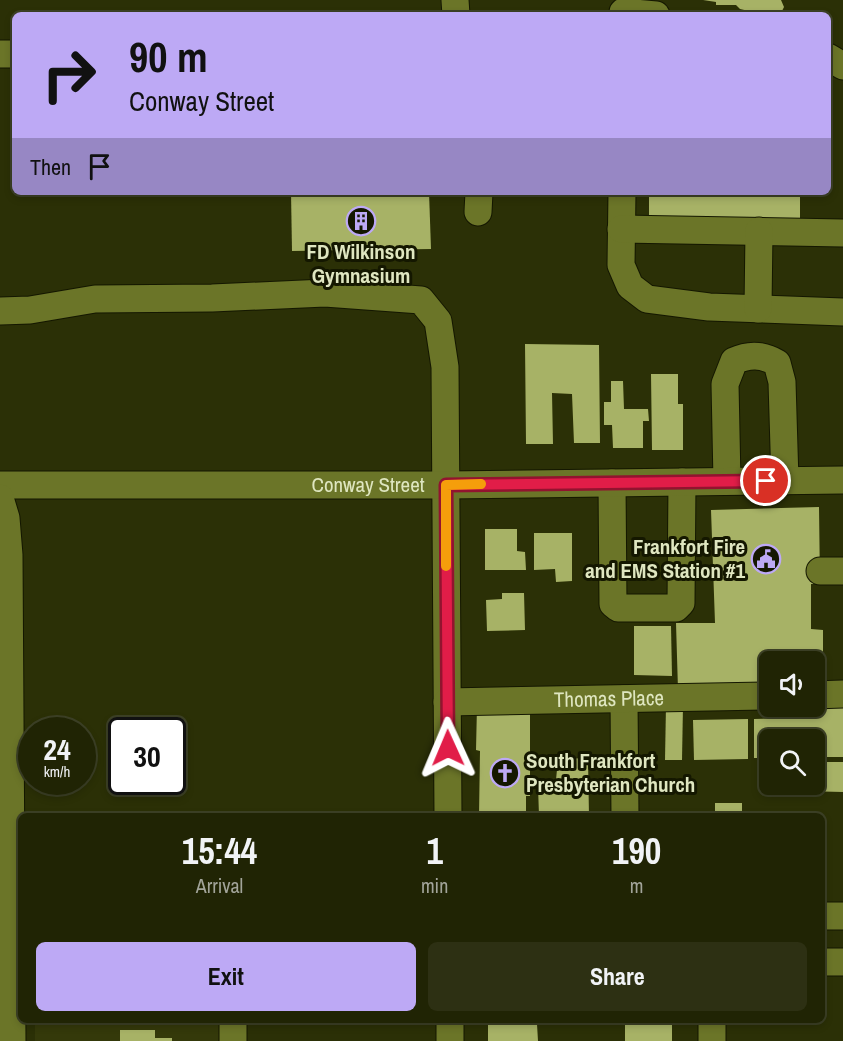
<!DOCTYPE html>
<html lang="en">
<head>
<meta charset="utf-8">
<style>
	body { margin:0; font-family:"Archivo Narrow",sans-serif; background:#2d3013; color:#f1f3f6; height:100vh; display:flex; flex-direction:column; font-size:22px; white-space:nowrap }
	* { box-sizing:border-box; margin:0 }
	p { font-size:20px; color:#a2a49a }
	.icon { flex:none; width:33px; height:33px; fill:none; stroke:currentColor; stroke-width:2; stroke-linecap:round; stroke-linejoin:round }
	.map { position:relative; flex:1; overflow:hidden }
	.details { position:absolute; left:18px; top:813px; width:807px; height:210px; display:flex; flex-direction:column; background:#202404; border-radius:9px; box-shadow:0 3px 9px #0003,0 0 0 2px #3d4126 }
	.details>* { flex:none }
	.guide { position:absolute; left:12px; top:12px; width:819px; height:183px; border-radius:9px; box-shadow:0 3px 9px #0003,0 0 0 2px #3d4126; background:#bda9f5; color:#111; overflow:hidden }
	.buttons { position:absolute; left:759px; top:651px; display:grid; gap:12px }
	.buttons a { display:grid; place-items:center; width:66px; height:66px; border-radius:9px; background:#202404; box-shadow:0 3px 9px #0003,0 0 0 2px #3d4126; font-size:30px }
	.speed { position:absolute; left:18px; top:717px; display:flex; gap:12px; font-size:30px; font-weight:700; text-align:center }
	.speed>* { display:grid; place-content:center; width:78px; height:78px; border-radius:50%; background:#202404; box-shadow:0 3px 9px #0003,0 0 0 2px #3d4126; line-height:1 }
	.speed small { font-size:15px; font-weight:400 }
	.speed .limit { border:3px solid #111; border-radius:9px; background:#fff; color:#111 }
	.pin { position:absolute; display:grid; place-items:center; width:51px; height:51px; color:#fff; margin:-26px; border:3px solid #fff; border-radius:50%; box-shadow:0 2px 6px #0007 }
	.me { position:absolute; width:66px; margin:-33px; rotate:359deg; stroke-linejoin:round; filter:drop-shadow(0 0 4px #0008) }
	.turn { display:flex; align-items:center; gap:21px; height:126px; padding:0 18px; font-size:27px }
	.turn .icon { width:78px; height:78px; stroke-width:2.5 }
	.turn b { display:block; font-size:42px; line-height:51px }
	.then { display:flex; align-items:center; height:57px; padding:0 18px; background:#0003; gap:12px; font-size:22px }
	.eta { display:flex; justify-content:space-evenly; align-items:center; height:102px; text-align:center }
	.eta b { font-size:36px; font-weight:700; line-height:42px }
	.action { display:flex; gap:12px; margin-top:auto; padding:12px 18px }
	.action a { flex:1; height:69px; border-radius:9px; background:#bda9f5; color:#111; font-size:24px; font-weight:700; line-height:69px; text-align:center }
	.action a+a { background:#2d3013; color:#f1f3f6 }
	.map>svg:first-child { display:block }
</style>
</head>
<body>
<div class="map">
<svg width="843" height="1041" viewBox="0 0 843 1041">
	<rect width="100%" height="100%" fill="#2b3006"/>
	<rect fill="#34390a" x="35" y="1020" width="193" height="21"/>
	<g fill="#a7b266">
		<polygon points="703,0 781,0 784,7 780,15 766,15 740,9 736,5 716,5 716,2"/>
		<polygon points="291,192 429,192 431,249 292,251"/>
		<rect x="649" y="192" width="151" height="29"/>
		<polygon points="525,344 599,345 600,443 574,443 572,394 552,393 553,444 526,444"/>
		<polygon points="651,374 678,374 678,404 683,404 683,450 652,450"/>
		<polygon points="611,381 623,381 624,409 648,409 649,421 643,421 643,448 613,448 612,425 604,425 604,402 611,402"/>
		<polygon points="819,507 820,584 811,584 811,629 823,630 823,688 814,689 814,662 770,662 770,689 678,690 676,623 715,623 711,510"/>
		<polygon points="485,529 517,529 517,551 525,552 526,570 485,570"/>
		<polygon points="534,533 572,533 572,581 556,582 555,569 534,570"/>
		<polygon points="502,593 524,593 525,630 487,631 486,600 502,599"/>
		<polygon points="634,626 671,626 672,676 634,675"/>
		<polygon points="843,704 843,757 814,757 814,740 770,740 770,758 754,758 754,719 808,718 808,706"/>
		<polygon points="666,705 683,705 682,760 665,760"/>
		<polygon points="477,706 530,706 530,796 526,796 526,816 479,816 480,751 476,750"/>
		<polygon points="748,719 748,759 694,760 693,720"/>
		<polygon points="588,758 589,816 539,816 538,786 542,780 556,780 558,759"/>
		<polygon points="814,762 843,762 843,792 802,791 802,784 814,784"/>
		<rect x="715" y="803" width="27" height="13"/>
		<polygon points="488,1020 672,1020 672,1041 625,1041 625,1022 537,1024 538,1041 488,1041"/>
		<polygon points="120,1030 155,1030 155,1038 172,1038 172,1041 120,1041"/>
	</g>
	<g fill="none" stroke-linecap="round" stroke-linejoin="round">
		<g stroke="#141701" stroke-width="29">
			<g id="minor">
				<polyline points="455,0 456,15"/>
				<polyline points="623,12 656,15"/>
				<polyline points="0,54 15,54"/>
				<polyline points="828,57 843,66"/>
				<polyline points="622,192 621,265 630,286 647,299 709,307 843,312"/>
				<polyline points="478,212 479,192"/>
				<polyline points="621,229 843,233"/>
				<polyline points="758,309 759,231"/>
				<polyline points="0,311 30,310 95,299 212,298 325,293 421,300 438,321 445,367 448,816"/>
				<path d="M727,481L725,384L734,361C749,354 762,354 777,363L782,382L785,481"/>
				<polyline points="612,483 613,604 618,608 676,608 681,603 682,482"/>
				<path id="s1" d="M0,485H446L843,480"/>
				<polyline points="0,498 6,518 9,555 12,1041"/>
				<polyline points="820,571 843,571"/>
				<polyline points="814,695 843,694"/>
				<polyline points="624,699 625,816"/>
				<path id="s2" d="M447,702L770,696"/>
				<polyline points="822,916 843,916"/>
				<polyline points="822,962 843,962"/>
				<polyline points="233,1020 233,1041"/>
				<polyline points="450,1020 450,1041"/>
				<polyline points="712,1020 712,1041"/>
			</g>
		</g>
		<use href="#minor" stroke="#6b7528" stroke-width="27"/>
	</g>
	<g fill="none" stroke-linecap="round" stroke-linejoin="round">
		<g stroke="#92132f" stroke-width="15">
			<polyline id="route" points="448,748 446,485 766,481"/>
		</g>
		<use href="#route" stroke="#e11d48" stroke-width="10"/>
		<polyline stroke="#f59e0b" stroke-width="10" points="446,566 446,485 481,484"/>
	</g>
	<defs>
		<g id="building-ring" transform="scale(1.5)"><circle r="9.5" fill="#141700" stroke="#bda9f5" stroke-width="1.5"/><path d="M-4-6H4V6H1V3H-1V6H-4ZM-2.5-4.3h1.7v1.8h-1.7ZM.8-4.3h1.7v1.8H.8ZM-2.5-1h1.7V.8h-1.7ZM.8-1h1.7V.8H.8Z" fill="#bda9f5"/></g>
		<g id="civic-ring" transform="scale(1.5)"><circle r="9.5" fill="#141700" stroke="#bda9f5" stroke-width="1.5"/><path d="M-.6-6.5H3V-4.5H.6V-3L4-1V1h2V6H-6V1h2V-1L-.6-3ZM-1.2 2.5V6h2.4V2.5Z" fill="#bda9f5"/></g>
		<g id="church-ring" transform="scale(1.5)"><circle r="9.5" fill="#141700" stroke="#bda9f5" stroke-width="1.5"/><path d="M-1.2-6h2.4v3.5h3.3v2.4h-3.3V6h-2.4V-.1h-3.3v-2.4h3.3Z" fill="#bda9f5"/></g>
	</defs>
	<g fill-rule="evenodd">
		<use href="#building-ring" x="361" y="221"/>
		<use href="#civic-ring" x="766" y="559"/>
		<use href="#church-ring" x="505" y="773"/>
	</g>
	<g text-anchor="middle" stroke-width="6" stroke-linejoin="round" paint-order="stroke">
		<g font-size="21" font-weight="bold" fill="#dfe6c0" stroke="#141700">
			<text x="361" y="259">FD Wilkinson<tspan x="361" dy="24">Gymnasium</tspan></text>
			<text x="745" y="554" text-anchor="end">Frankfort Fire<tspan x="745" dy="24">and EMS Station #1</tspan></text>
			<text x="526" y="768" text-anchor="start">South Frankfort<tspan x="526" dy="24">Presbyterian Church</tspan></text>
		</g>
		<g font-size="21" fill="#dfe6c0" stroke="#141700">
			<text dy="7" stroke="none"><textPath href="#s1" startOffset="368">Conway Street</textPath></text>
			<text dy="7" stroke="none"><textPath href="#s2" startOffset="162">Thomas Place</textPath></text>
		</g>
	</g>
</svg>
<div class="buttons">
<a><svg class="icon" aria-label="sound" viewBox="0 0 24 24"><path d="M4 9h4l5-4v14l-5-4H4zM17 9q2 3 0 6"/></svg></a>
<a><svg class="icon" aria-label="search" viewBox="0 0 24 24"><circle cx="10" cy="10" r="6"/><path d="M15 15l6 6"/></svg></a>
</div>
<div class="speed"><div>24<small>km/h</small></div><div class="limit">30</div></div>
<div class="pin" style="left:766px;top:481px;background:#d93025"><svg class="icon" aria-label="arrive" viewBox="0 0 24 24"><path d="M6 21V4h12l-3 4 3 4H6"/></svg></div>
<svg class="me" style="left:448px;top:748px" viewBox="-20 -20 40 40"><path d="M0-17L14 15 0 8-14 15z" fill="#e11d48" stroke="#fff" stroke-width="4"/></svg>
<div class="guide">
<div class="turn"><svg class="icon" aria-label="right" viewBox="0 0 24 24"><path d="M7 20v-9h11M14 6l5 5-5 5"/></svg><div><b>90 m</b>Conway Street</div></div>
<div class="then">Then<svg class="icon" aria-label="arrive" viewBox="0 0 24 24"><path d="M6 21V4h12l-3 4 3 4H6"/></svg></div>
</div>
<section class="details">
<div class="eta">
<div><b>15:44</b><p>Arrival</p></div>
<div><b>1</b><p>min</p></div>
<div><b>190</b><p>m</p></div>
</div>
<div class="action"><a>Exit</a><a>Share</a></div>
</section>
</div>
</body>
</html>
